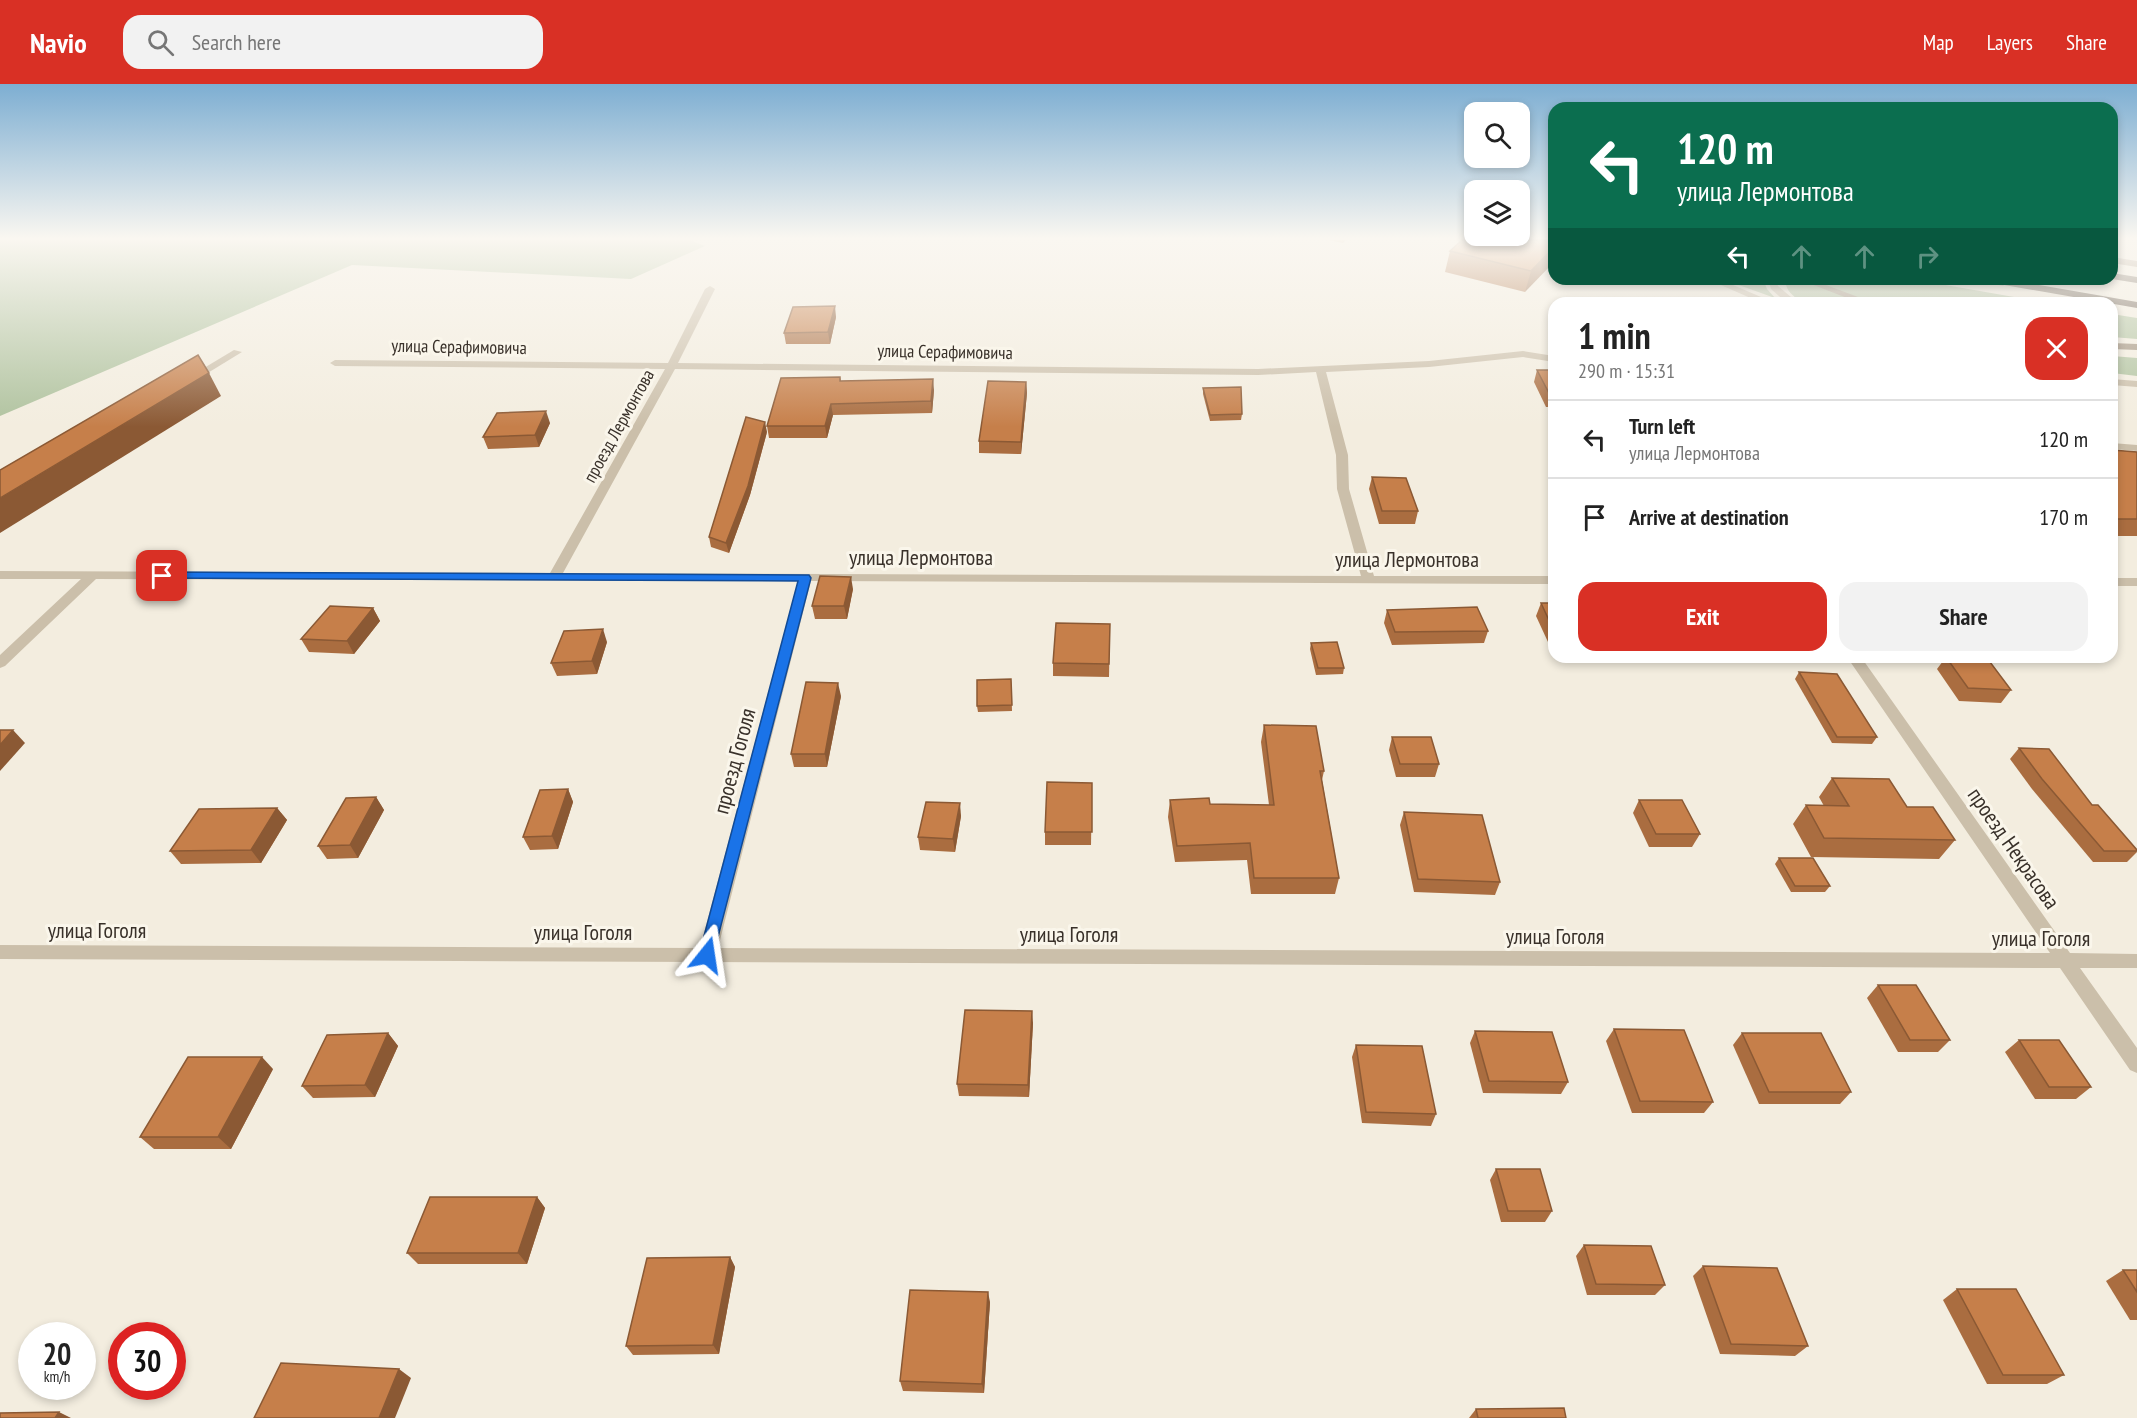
<!DOCTYPE html>
<html lang="en">
<head>
<meta charset="utf-8">
<style>
	body { margin:0; font-family:"PT Sans Narrow",sans-serif; background:#f2f2f2; color:#222; height:100vh; display:flex; flex-direction:column; font-size:22px; white-space:nowrap }
	* { box-sizing:border-box; margin:0 }
	p { font-size:20px; color:#767676 }
	.icon { flex:none; width:33px; height:33px; fill:none; stroke:currentColor; stroke-width:2; stroke-linecap:round; stroke-linejoin:round }
	.map { position:relative; flex:1; overflow:hidden }
	.sheet { position:absolute; left:1548px; top:213px; width:570px; height:366px; display:flex; flex-direction:column; background:#fff; border-radius:18px; box-shadow:0 3px 9px #0003 }
	.sheet>* { flex:none }
	.top-card { position:absolute; left:1548px; top:18px; width:570px; height:183px; border-radius:18px; box-shadow:0 3px 9px #0003; background:#0b6e4f; color:#fff; overflow:hidden }
	.fabs { position:absolute; left:1464px; top:18px; display:grid; gap:12px }
	.fabs a { display:grid; place-items:center; width:66px; height:66px; border-radius:12px; background:#fff; box-shadow:0 3px 9px #0003; font-size:30px }
	.speed { position:absolute; left:18px; top:1238px; display:flex; gap:12px; font-size:30px; font-weight:700; text-align:center }
	.speed>* { display:grid; place-content:center; width:78px; height:78px; border-radius:50%; background:#fff; box-shadow:0 3px 9px #0003; line-height:1 }
	.speed small { font-size:15px; font-weight:400 }
	.speed .limit { border:9px solid #d22; background:#fff; color:#111 }
	.pin { position:absolute; display:grid; place-items:center; width:51px; height:51px; color:#fff; margin:-26px; border-radius:12px; box-shadow:0 3px 9px #0006 }
	.me { position:absolute; width:66px; margin:-33px; rotate:15deg; stroke-linejoin:round; filter:drop-shadow(0 0 4px #0008) }
	.turn { display:flex; align-items:center; gap:21px; height:126px; padding:0 30px; font-size:27px }
	.turn .icon { width:78px; height:78px; stroke-width:2.5 }
	.turn b { display:block; font-size:42px; line-height:51px }
	.lanes { display:flex; align-items:center; height:57px; padding:0 30px; background:#0003; justify-content:center; gap:30px; direction:ltr }
	.lanes .off { opacity:.35 }
	.round { display:grid; place-items:center; flex:none; width:63px; height:63px; border-radius:18px; background:#f2f2f2 }
	.overview { display:flex; align-items:center; justify-content:space-between; height:102px; padding:0 30px }
	h1 { font-size:36px; font-weight:700; line-height:45px }
	.button { display:flex; gap:12px; margin-top:auto; padding:12px 30px }
	.button a { flex:1; height:69px; border-radius:18px; background:#d93025; color:#fff; font-size:24px; font-weight:700; line-height:69px; text-align:center }
	.button a+a { background:#f2f2f2; color:#222 }
	ul { padding:0; list-style:none }
	li { display:flex; align-items:center; gap:18px; height:78px; padding:0 30px; border-top:2px solid #e0e0e0 }
	li div { flex:1 }
	li b { display:block; font-size:22px }
	li em { font-style:normal }
	header { display:flex; align-items:center; gap:36px; box-sizing:border-box; height:84px; padding:0 30px; background:#d93025; color:#fff }
	header strong { font-size:28px }
	nav { display:flex; gap:33px; margin-inline-start:auto; font-size:21px }
	.search { width:420px; height:54px; background:#f2f2f2; display:flex; align-items:center; gap:15px; box-sizing:border-box; padding:0 21px; border-radius:18px; color:#767676; font-size:22px }
	.map>svg:first-child { display:block }
</style>
</head>
<body>
<header>
<strong>Navio</strong>
<div class="search"><svg class="icon" aria-label="search" viewBox="0 0 24 24"><circle cx="10" cy="10" r="6"/><path d="M15 15l6 6"/></svg>Search here</div>
<nav><a>Map</a><a>Layers</a><a>Share</a></nav>
</header>
<div class="map">
<svg width="2137" height="1334" viewBox="0 0 2137 1334">
	<rect width="100%" height="100%" fill="#f3eddf"/>
	<g fill="#afc29e">
		<polygon points="0,156 689,156 705,162 631,195 352,181 0,332"/>
		<polygon points="1722,195 1763,195 1767,205 1775,214"/>
		<path d="M1786,195H1911L2049,219H1902L1895,217L1892,219H1803C1794,213 1784,206 1786,195Z"/>
		<polygon points="2112,230 2137,234 2137,255 2112,253"/>
		<polygon points="2112,272 2137,274 2137,292 2112,289"/>
	</g>
	<g fill="none" stroke-linecap="round" stroke-linejoin="round">
		<g fill="#cbbfaa" fill-rule="evenodd">
			<path d="M710,202L715,205L678,279L1258,285L1429,277L1523,267L1554,272V278L1523,273L1429,283L1326,288L1348,371L1349,405L1374,492H1554V500L811,497L718,864L2050,869L1847,573H1861L2070,869L2137,870V884H2080L2137,964V989L2130,986L2060,884L0,875V861L700,864L798,497L96,495L5,582L0,584V571L81,495H0V487L550,489L665,285L335,282L330,279L335,276L668,279L705,205ZM675,285L1258,291L1316,288L1336,371L1337,405L1361,492L563,489Z"/>
			<polygon points="234,266 242,268 193,298 184,296"/>
			<polygon points="2112,359 2137,361 2137,367 2112,365"/>
			<rect x="2112" y="494" width="25" height="8"/>
		</g>
		<g fill="#cbbfaa" fill-rule="evenodd">
			<polygon points="1707,195 1719,195 1775,219 1762,219"/>
			<polygon points="1768,195 1776,195 1778,202 1798,219 1787,219 1771,205"/>
			<polygon points="1969,195 1993,195 2007,199 2003,202"/>
			<polygon points="2112,295 2137,297 2137,303 2112,301"/>
		</g>
		<g fill="#9f8f7b" fill-rule="evenodd">
			<polygon points="2112,173 2137,177 2137,183 2112,179"/>
			<polygon points="1798,195 1810,195 1874,219 1860,219"/>
			<polygon points="2112,259 2137,260 2137,266 2112,265"/>
		</g>
		<g fill="#6a5c4e" fill-rule="evenodd">
			<polygon points="2112,189 2137,193 2137,199 2112,195"/>
			<polygon points="1982,195 2004,195 2137,218 2137,224 1987,198"/>
		</g>
	</g>
	<g fill="#aa6d40">
		<polygon points="1329,156 1346,156 1343,159"/>
		<polygon points="1554,156 1525,208 1445,188 1450,167"/>
		<polygon points="836,233 830,260 786,260 784,249"/>
		<polygon points="1537,286 1554,286 1554,323 1546,323 1534,298"/>
		<polygon points="840,293 841,297 934,306 932,329 833,331 827,354 769,354 767,342"/>
		<polygon points="1026,298 1027,309 1021,370 979,369 979,357"/>
		<polygon points="1203,304 1242,330 1241,336 1210,337 1203,310"/>
		<polygon points="550,339 539,363 488,365 483,353"/>
		<polygon points="767,348 750,411 729,469 711,463 709,453"/>
		<polygon points="2112,366 2137,368 2137,452 2112,452"/>
		<polygon points="1372,393 1418,427 1415,440 1379,440 1369,405"/>
		<polygon points="853,505 847,535 815,535 812,522"/>
		<polygon points="1541,519 1554,519 1554,558 1548,558 1536,532"/>
		<polygon points="373,524 380,537 354,570 309,568 301,555"/>
		<polygon points="1387,526 1488,547 1484,559 1392,561 1384,539"/>
		<polygon points="1110,540 1109,593 1053,592 1053,579"/>
		<polygon points="607,558 597,590 557,592 551,579"/>
		<polygon points="1311,559 1344,584 1343,590 1316,591 1310,565"/>
		<polygon points="1695,573 1744,573 1742,577 1698,578"/>
		<polygon points="1946,573 1961,573 2011,606 2001,619 1959,617 1937,585"/>
		<polygon points="1799,588 1877,653 1872,660 1832,659 1795,595"/>
		<polygon points="1011,595 1012,627 978,628 977,622"/>
		<polygon points="841,612 827,683 794,683 791,670"/>
		<polygon points="1264,641 1324,687 1322,696 1339,794 1335,810 1251,810 1247,776 1175,778 1168,733 1170,716 1210,720 1269,721 1261,658"/>
		<polygon points="1392,653 1439,680 1435,693 1396,693 1389,666"/>
		<polygon points="2019,664 2092,721 2137,768 2127,778 2093,778 2032,705 2010,675"/>
		<polygon points="1832,694 1907,723 1955,756 1939,775 1811,773 1793,740 1806,721 1824,722 1819,713"/>
		<polygon points="1092,699 1091,761 1045,761 1045,748"/>
		<polygon points="568,705 573,718 558,765 530,766 523,753"/>
		<polygon points="376,713 384,726 358,774 327,775 318,762"/>
		<polygon points="1639,716 1700,750 1692,763 1649,763 1633,729"/>
		<polygon points="277,724 287,736 261,779 181,780 170,767"/>
		<polygon points="1404,728 1500,798 1495,811 1414,808 1400,741"/>
		<polygon points="961,732 955,768 920,766 918,753"/>
		<polygon points="1779,774 1830,802 1825,808 1791,808 1775,780"/>
		<polygon points="1878,901 1950,956 1938,968 1898,968 1867,914"/>
		<polygon points="1033,939 1029,1013 959,1012 957,1000"/>
		<polygon points="1614,945 1713,1018 1704,1029 1632,1029 1606,957"/>
		<polygon points="1475,947 1568,998 1561,1010 1483,1009 1470,959"/>
		<polygon points="388,949 398,962 375,1013 313,1014 302,1002"/>
		<polygon points="1742,949 1851,1008 1840,1020 1759,1020 1733,961"/>
		<polygon points="2019,956 2091,1003 2076,1015 2035,1015 2005,968"/>
		<polygon points="1356,961 1436,1030 1431,1042 1362,1039 1352,973"/>
		<polygon points="273,985 231,1065 154,1065 140,1053"/>
		<polygon points="1496,1085 1552,1127 1545,1138 1501,1138 1490,1096"/>
		<polygon points="537,1113 545,1124 527,1180 418,1180 407,1169"/>
		<polygon points="1584,1161 1665,1201 1655,1211 1587,1211 1576,1172"/>
		<polygon points="730,1173 735,1183 719,1270 633,1271 626,1262"/>
		<polygon points="1703,1182 1808,1262 1795,1272 1720,1270 1693,1192"/>
		<polygon points="2123,1186 2137,1186 2137,1236 2130,1236 2106,1197"/>
		<polygon points="1957,1205 2064,1291 2047,1300 1987,1300 1943,1216"/>
		<polygon points="990,1218 984,1309 903,1307 900,1297"/>
		<polygon points="1476,1325 1566,1334 1469,1334"/>
	</g>
	<g fill="#8b5934">
		<polygon points="1554,163 1554,178 1525,208 1531,187"/>
		<polygon points="835,222 836,233 830,260 828,248"/>
		<polygon points="209,289 221,312 0,449 0,414"/>
		<polygon points="933,295 934,306 932,329 931,317"/>
		<polygon points="1026,298 1027,309 1021,370 1021,358"/>
		<polygon points="831,320 833,331 827,354 825,342"/>
		<polygon points="546,327 550,339 539,363 535,351"/>
		<polygon points="765,338 767,348 750,411 729,469 726,459"/>
		<polygon points="851,493 853,505 847,535 844,522"/>
		<polygon points="373,524 380,537 354,570 347,557"/>
		<polygon points="603,545 607,558 597,590 592,577"/>
		<polygon points="838,599 841,612 827,683 825,670"/>
		<polygon points="13,646 25,659 0,687 0,661"/>
		<polygon points="568,705 573,718 558,765 552,752"/>
		<polygon points="376,713 384,726 358,774 350,761"/>
		<polygon points="960,719 961,732 955,768 953,755"/>
		<polygon points="277,724 287,736 261,779 251,766"/>
		<polygon points="1032,927 1033,939 1029,1013 1028,1001"/>
		<polygon points="388,949 398,962 375,1013 365,1001"/>
		<polygon points="262,973 273,985 231,1065 218,1053"/>
		<polygon points="537,1113 545,1124 527,1180 518,1169"/>
		<polygon points="730,1173 735,1183 719,1270 713,1261"/>
		<polygon points="988,1208 990,1218 984,1309 982,1300"/>
		<polygon points="399,1285 411,1294 395,1334 379,1334"/>
		<polygon points="59,1328 71,1334 55,1334"/>
	</g>
	<g fill="#c67f4a" stroke="#8b5934" stroke-width="1.5">
		<polygon points="1462,156 1554,156 1554,163 1531,187 1450,167"/>
		<polygon points="835,222 828,248 784,249 793,223"/>
		<polygon points="198,271 209,289 0,414 0,386"/>
		<polygon points="1537,286 1554,286 1554,311 1550,311"/>
		<polygon points="840,293 840,297 933,295 931,317 831,320 825,342 767,342 781,294"/>
		<polygon points="988,297 1026,298 1021,358 979,357"/>
		<polygon points="1241,303 1242,330 1210,331 1203,304"/>
		<polygon points="546,327 535,351 483,353 497,329"/>
		<polygon points="746,333 765,338 748,402 726,459 709,453"/>
		<polygon points="2112,366 2137,368 2137,435 2112,435"/>
		<polygon points="1372,393 1406,394 1418,427 1382,427"/>
		<polygon points="820,492 851,493 844,522 812,522"/>
		<polygon points="1541,519 1554,519 1554,545 1553,545"/>
		<polygon points="330,522 373,524 347,557 301,555"/>
		<polygon points="1477,523 1488,547 1395,548 1387,526"/>
		<polygon points="1056,539 1110,540 1109,580 1053,579"/>
		<polygon points="603,545 592,577 551,579 564,547"/>
		<polygon points="1337,558 1344,584 1318,584 1311,559"/>
		<polygon points="1946,573 1987,574 2011,606 1968,604"/>
		<polygon points="1799,588 1837,590 1877,653 1837,653"/>
		<polygon points="1011,595 1012,621 977,622 977,596"/>
		<polygon points="806,598 838,599 825,670 791,670"/>
		<polygon points="1264,641 1316,642 1324,687 1320,687 1339,794 1254,794 1250,759 1177,762 1170,716 1209,714 1210,720 1274,721"/>
		<polygon points="0,646 13,646 0,661"/>
		<polygon points="1392,653 1431,653 1439,680 1400,680"/>
		<polygon points="2019,664 2049,665 2092,721 2098,721 2137,766 2137,767 2104,767 2042,695"/>
		<polygon points="1832,694 1889,695 1907,723 1933,723 1955,756 1824,754 1806,721 1849,722"/>
		<polygon points="1047,698 1092,699 1092,748 1045,748"/>
		<polygon points="568,705 552,752 523,753 540,706"/>
		<polygon points="376,713 350,761 318,762 346,714"/>
		<polygon points="1639,716 1682,716 1700,750 1656,750"/>
		<polygon points="926,718 960,719 953,755 918,753"/>
		<polygon points="277,724 251,766 170,767 199,725"/>
		<polygon points="1404,728 1482,731 1500,798 1418,795"/>
		<polygon points="1779,774 1813,774 1830,802 1795,802"/>
		<polygon points="1878,901 1916,901 1950,956 1910,956"/>
		<polygon points="965,926 1032,927 1028,1001 957,1000"/>
		<polygon points="1614,945 1684,946 1713,1018 1640,1017"/>
		<polygon points="1475,947 1552,948 1568,998 1489,997"/>
		<polygon points="388,949 365,1001 302,1002 327,951"/>
		<polygon points="1742,949 1821,949 1851,1008 1769,1008"/>
		<polygon points="2019,956 2059,956 2091,1003 2049,1003"/>
		<polygon points="1356,961 1422,962 1436,1030 1366,1028"/>
		<polygon points="188,973 262,973 218,1053 140,1053"/>
		<polygon points="1496,1085 1540,1085 1552,1127 1508,1127"/>
		<polygon points="430,1113 537,1113 518,1169 407,1169"/>
		<polygon points="1584,1161 1651,1162 1665,1201 1596,1200"/>
		<polygon points="730,1173 713,1261 626,1262 647,1174"/>
		<polygon points="1703,1182 1777,1184 1808,1262 1731,1260"/>
		<polygon points="2123,1186 2137,1186 2137,1208"/>
		<polygon points="1957,1205 2016,1205 2064,1291 2003,1291"/>
		<polygon points="910,1206 988,1208 982,1300 900,1297"/>
		<polygon points="281,1279 399,1285 379,1334 254,1334"/>
		<polygon points="1564,1324 1566,1334 1478,1334 1476,1325"/>
		<polygon points="59,1328 55,1334 0,1334 0,1329"/>
	</g>
	<linearGradient id="sky" x2="0" y2="1"><stop stop-color="#7daed2"/><stop offset="0.45" stop-color="#faf7f1"/><stop offset="1" stop-color="#faf7f1" stop-opacity="0"/></linearGradient>
	<rect width="2137" height="343" fill="url(#sky)"/>
	<polygon fill="#1a73e8" stroke="#114b97" stroke-width="1.5" points="162,488 809,491 811,494 712,876 707,878 701,876 699,871 798,497 157,494 157,489"/>
	<g text-anchor="middle" stroke-width="6" stroke-linejoin="round" paint-order="stroke">
		<g font-size="18" fill="#39312a" stroke="#faf6eb">
			<text transform="translate(459 263) rotate(1)" y="6">улица Серафимовича</text>
			<text transform="translate(945 268) rotate(1)" y="6">улица Серафимовича</text>
			<text transform="translate(619 342) rotate(-61)" y="6">проезд Лермонтова</text>
		</g>
		<g font-size="22" fill="#39312a" stroke="#faf6eb">
			<text x="921" y="481">улица Лермонтова</text>
			<text x="1407" y="483">улица Лермонтова</text>
			<text transform="translate(734 677) rotate(-75)" y="8">проезд Гоголя</text>
			<text transform="translate(2014 764) rotate(55)" y="8">проезд Некрасова</text>
			<text x="97" y="854">улица Гоголя</text>
			<text x="583" y="856">улица Гоголя</text>
			<text x="1069" y="858">улица Гоголя</text>
			<text x="1555" y="860">улица Гоголя</text>
			<text x="2041" y="862">улица Гоголя</text>
		</g>
	</g>
</svg>
<div class="fabs">
<a><svg class="icon" aria-label="search" viewBox="0 0 24 24"><circle cx="10" cy="10" r="6"/><path d="M15 15l6 6"/></svg></a>
<a><svg class="icon" aria-label="layers" viewBox="0 0 24 24"><path d="M12 4l9 5-9 5-9-5zM3 14l9 5 9-5"/></svg></a>
</div>
<div class="speed"><div>20<small>km/h</small></div><div class="limit">30</div></div>
<div class="pin" style="left:162px;top:492px;background:#d93025"><svg class="icon" aria-label="arrive" viewBox="0 0 24 24"><path d="M6 21V4h12l-3 4 3 4H6"/></svg></div>
<svg class="me" style="left:707px;top:871px" viewBox="-20 -20 40 40"><path d="M0-17L14 15 0 8-14 15z" fill="#1a73e8" stroke="#fff" stroke-width="4"/></svg>
<div class="top-card">
<div class="turn"><svg class="icon" aria-label="left" viewBox="0 0 24 24"><path d="M17 20v-9H6M10 6l-5 5 5 5"/></svg><div><b>120 m</b>улица Лермонтова</div></div>
<div class="lanes"><svg class="icon" aria-label="left" viewBox="0 0 24 24"><path d="M17 20v-9H6M10 6l-5 5 5 5"/></svg><svg class="icon off" aria-label="ahead" viewBox="0 0 24 24"><path d="M12 20V5M6 11l6-6 6 6"/></svg><svg class="icon off" aria-label="ahead" viewBox="0 0 24 24"><path d="M12 20V5M6 11l6-6 6 6"/></svg><svg class="icon off" aria-label="right" viewBox="0 0 24 24"><path d="M7 20v-9h11M14 6l5 5-5 5"/></svg></div>
</div>
<section class="sheet">
<div class="overview"><div><h1>1 min</h1><p>290 m · 15:31</p></div><a class="round" style="background:#d93025;color:#fff"><svg class="icon" aria-label="close" viewBox="0 0 24 24"><path d="M6 6l12 12M18 6L6 18"/></svg></a></div>
<ul>
<li><svg class="icon" aria-label="left" viewBox="0 0 24 24"><path d="M17 20v-9H6M10 6l-5 5 5 5"/></svg><div><b>Turn left</b><p>улица Лермонтова</p></div><em>120 m</em></li>
<li><svg class="icon" aria-label="arrive" viewBox="0 0 24 24"><path d="M6 21V4h12l-3 4 3 4H6"/></svg><div><b>Arrive at destination</b></div><em>170 m</em></li>
</ul>
<div class="button"><a>Exit</a><a>Share</a></div>
</section>
</div>
</body>
</html>
